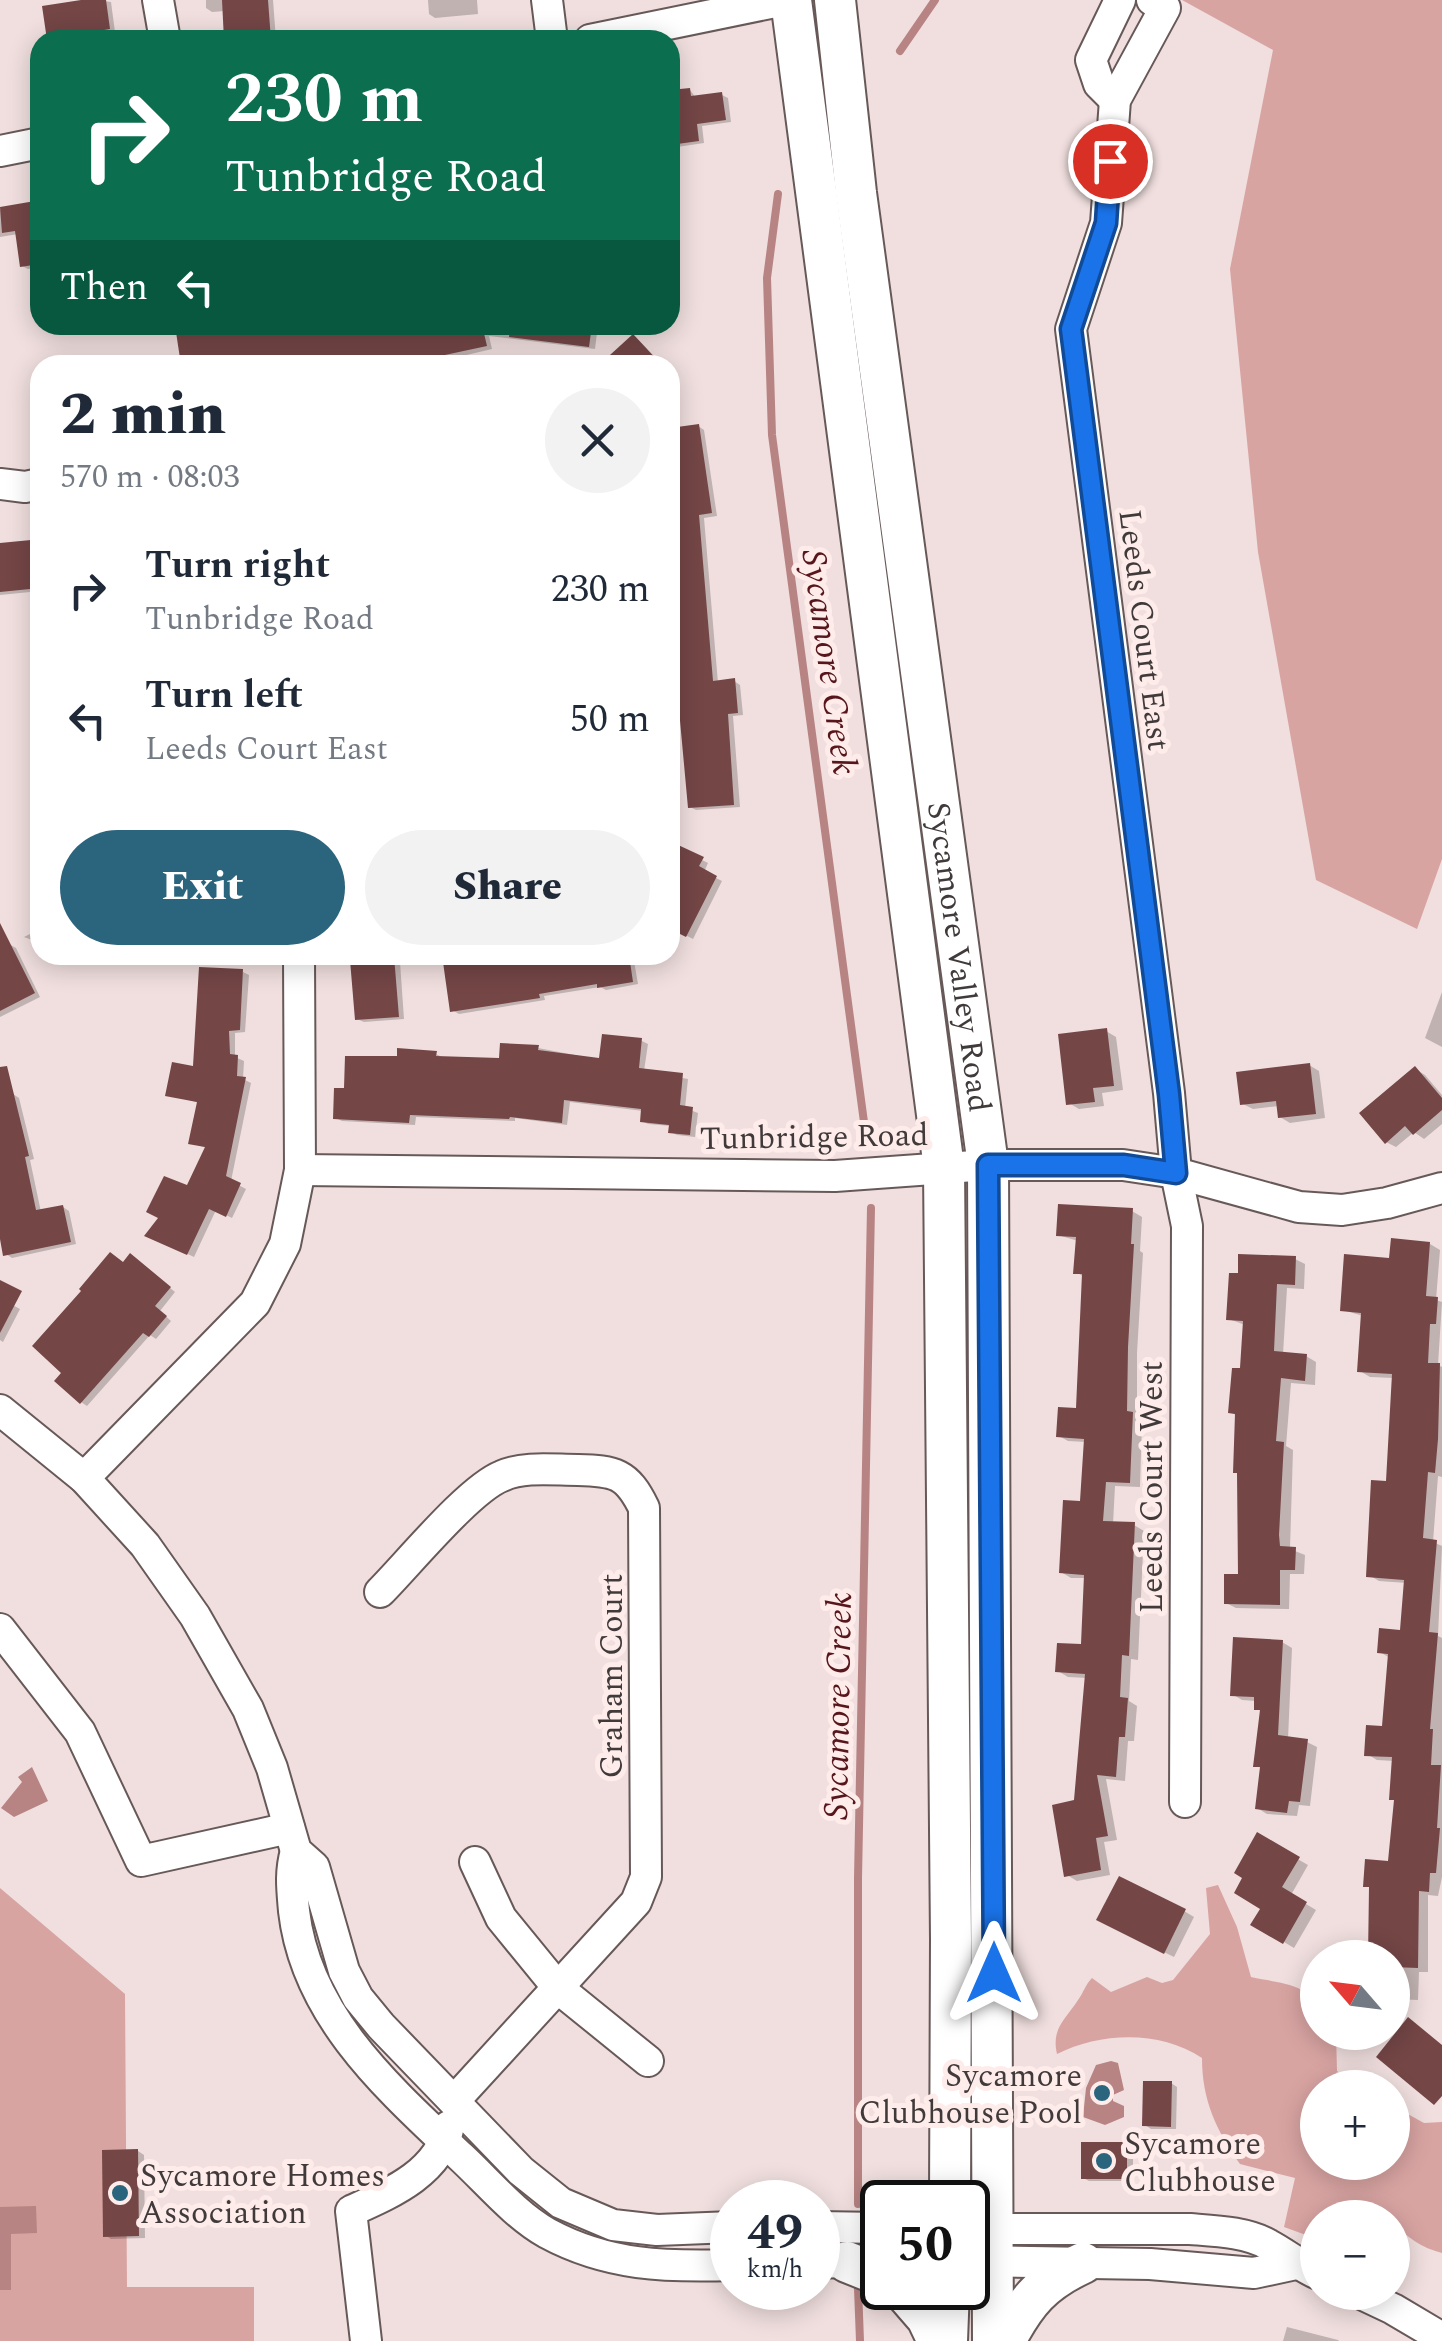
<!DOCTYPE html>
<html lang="en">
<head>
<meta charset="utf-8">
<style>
	body { margin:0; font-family:Spectral,serif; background:#f2f2f3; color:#1f2937; height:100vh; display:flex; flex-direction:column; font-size:38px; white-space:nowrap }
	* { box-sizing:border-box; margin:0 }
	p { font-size:32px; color:#747a83 }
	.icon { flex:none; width:55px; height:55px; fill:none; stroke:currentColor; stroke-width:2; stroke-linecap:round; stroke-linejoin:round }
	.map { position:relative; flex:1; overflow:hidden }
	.drawer { position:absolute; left:30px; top:355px; width:650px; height:610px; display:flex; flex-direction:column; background:#fff; border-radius:30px; box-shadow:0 5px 25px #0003 }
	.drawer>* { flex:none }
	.top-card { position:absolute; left:30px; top:30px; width:650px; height:305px; border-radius:30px; box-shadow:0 5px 25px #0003; background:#0b6e4f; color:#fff; overflow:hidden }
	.needle { width:65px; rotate:298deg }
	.tools { position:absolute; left:1300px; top:1940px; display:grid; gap:20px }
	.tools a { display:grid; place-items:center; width:110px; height:110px; border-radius:50%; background:#fff; box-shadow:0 5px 25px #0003; font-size:50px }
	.speed { position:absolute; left:710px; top:2180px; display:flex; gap:20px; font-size:50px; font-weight:700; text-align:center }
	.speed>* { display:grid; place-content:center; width:130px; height:130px; border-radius:50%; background:#fff; box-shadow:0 5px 25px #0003; line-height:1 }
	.speed small { font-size:25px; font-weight:400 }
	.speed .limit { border:5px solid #111; border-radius:15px; background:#fff; color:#111 }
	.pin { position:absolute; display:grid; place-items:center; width:85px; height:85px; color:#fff; margin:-42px; border:5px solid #fff; border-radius:50%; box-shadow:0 2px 10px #0007 }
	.me { position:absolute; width:110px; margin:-55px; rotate:0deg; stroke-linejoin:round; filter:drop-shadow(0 0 8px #0008) }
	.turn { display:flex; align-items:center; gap:35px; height:210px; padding:0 30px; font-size:45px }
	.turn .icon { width:130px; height:130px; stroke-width:2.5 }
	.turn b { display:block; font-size:70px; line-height:85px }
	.then { display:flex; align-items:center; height:95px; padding:0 30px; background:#0003; gap:20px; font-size:38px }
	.round { display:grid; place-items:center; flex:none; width:105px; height:105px; border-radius:52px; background:#f2f2f3 }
	.summary { display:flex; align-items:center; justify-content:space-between; height:170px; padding:0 30px }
	h1 { font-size:60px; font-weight:800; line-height:75px }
	.button { display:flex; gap:20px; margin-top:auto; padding:20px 30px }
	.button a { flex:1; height:115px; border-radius:60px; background:#2b647d; color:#fff; font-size:40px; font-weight:800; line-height:115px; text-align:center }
	.button a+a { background:#f2f2f3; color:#1f2937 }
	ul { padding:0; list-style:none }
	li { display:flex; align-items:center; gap:30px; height:130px; padding:0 30px }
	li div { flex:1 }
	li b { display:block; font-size:38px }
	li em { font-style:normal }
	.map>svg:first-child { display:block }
</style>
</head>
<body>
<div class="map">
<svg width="1442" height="2341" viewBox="0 0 1442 2341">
	<rect width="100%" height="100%" fill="#f0dfde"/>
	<g fill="#d8a4a2">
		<polygon points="1182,0 1442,0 1442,859 1417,929 1316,880 1258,552 1230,269 1273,50"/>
		<path d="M1218,1885L1237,1927L1251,1977C1293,1986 1318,1982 1318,2032L1336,2033L1337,2071L1360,2087L1318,2088V2162H1392L1393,2106L1424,2123L1442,2122V2253C1422,2248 1406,2237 1393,2222L1392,2218H1318L1317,2239L1284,2227L1295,2178L1240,2164C1216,2130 1202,2100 1202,2058C1160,2030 1101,2032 1057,2054C1051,2028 1066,2019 1078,2000C1084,1992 1085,1985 1092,1978L1111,1992L1147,1977L1162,1983L1173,1980L1210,1934L1206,1888Z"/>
		<polygon points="0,1888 125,1994 127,2287 254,2287 254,2341 0,2341"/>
	</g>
	<g fill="#b78483">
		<polygon points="32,1767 48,1801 14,1817 1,1808 22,1782 18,1777"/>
		<polygon points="1111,2061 1118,2063 1124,2090 1113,2095 1113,2101 1124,2106 1124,2117 1105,2125 1083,2117 1086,2088 1096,2065"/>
		<polygon points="36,2206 37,2233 11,2234 11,2290 0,2290 0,2207"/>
	</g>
	<g fill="#0003">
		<polygon points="98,0 111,2 115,32 101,34 102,40 50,40"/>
		<polygon points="206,0 273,0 276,40 227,40 225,11 212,12 206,8"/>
		<polygon points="428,0 477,0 478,14 435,18 429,14"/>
		<polygon points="670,84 674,92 690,90 696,98 722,95 728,98 731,122 702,126 704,143 670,148"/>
		<polygon points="35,204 40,207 40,267 28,269 22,266 18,234 0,237 0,210"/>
		<polygon points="227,325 335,325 336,334 365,330 373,334 415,325 598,325 595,349 489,336 492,349 424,365 184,365"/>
		<polygon points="102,356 108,360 109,365 85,365 84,359"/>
		<polygon points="670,373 678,382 670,389"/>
		<polygon points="698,426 704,430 717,516 704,518 718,683 734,681 740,685 743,715 733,716 740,807 696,810 690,807 673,620 670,618 670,430"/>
		<polygon points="30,542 40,552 40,591 0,595 0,547"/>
		<polygon points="40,800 40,832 34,801"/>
		<polygon points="677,847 708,863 704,872 722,881 693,939 670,927 670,861"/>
		<polygon points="38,861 40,862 40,889 30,884"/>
		<polygon points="40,891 40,913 33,909"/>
		<polygon points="40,929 40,943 24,937"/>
		<polygon points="9,944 16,948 40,997 0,1017 0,949"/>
		<polygon points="454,955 633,955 638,984 606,990 600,987 544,996 545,1000 459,1014 452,1010"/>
		<polygon points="394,959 400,962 404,1019 364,1022 357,1019"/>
		<polygon points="243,972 249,975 245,1032 235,1033 235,1057 244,1061 243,1079 251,1083 231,1181 246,1189 232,1218 216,1210 194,1257 148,1235 189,1188 207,1148 191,1143 199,1103 168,1094 196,1070"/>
		<polygon points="1442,992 1442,1047 1425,1038"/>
		<polygon points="1106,1031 1116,1037 1123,1090 1102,1093 1104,1106 1079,1109 1069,1103"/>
		<polygon points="642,1041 648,1044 644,1071 688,1079 685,1108 698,1113 695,1137 677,1135 671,1132 671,1126 648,1124 642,1121 643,1111 570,1102 567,1125 515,1118 515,1121 416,1117 415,1125 342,1121 336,1118 347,1091 399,1059 436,1054 442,1057 501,1060 538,1048 601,1060"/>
		<polygon points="1309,1065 1319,1071 1325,1118 1290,1123 1280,1117 1279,1106 1253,1109 1243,1104"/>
		<polygon points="1415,1069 1425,1075 1442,1095 1442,1124 1424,1139 1414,1132 1396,1147 1386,1142"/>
		<polygon points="13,1094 19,1098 34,1159 30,1160 41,1212 63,1207 69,1211 76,1244 12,1258 6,1254 0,1227 0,1098"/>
		<polygon points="1132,1211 1142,1217 1140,1251 1143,1253 1137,1353 1137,1417 1142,1420 1140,1487 1115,1486 1113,1524 1134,1525 1144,1531 1138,1660 1131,1659 1129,1701 1137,1706 1134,1741 1128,1741 1125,1781 1106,1779 1117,1840 1104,1842 1110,1875 1077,1881 1067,1875 1087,1678 1068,1677 1058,1671 1084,1647 1087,1578 1071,1578 1061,1572 1083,1504 1086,1442 1068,1441 1059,1436 1079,1411 1084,1277 1076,1272 1078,1241 1058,1235"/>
		<polygon points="1430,1244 1440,1250 1436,1300 1442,1302 1438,1365 1442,1367 1442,1477 1438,1476 1433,1542 1442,1546 1438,1636 1442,1638 1442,1877 1438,1896 1428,1895 1428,1972 1419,1972 1418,2000 1392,1999 1392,1958 1371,1888 1366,1885 1390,1864 1396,1802 1394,1761 1377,1760 1367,1754 1384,1729 1390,1658 1380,1652 1402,1633 1407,1583 1379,1581 1369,1575 1389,1484 1394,1378 1370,1377 1360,1371 1363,1316 1343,1310 1391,1260"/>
		<polygon points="1295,1259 1305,1264 1304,1289 1287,1288 1283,1354 1306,1356 1316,1362 1315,1385 1291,1383 1286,1446 1293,1450 1290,1549 1305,1555 1304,1574 1290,1574 1289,1609 1236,1608 1226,1603 1241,1577 1237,1416 1231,1412 1242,1371 1245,1325 1229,1319"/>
		<polygon points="136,1260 175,1292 160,1311 171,1321 156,1339 150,1335 87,1406 81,1402 124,1264"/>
		<polygon points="0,1298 20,1309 3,1342 0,1340"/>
		<polygon points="1282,1642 1292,1648 1288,1739 1307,1742 1317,1747 1310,1806 1299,1805 1297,1816 1267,1814 1257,1808 1262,1769 1256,1765 1262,1712 1256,1708 1256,1701 1242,1700 1232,1694"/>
		<polygon points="1258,1836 1308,1865 1291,1895 1316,1910 1294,1948 1254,1924 1264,1908"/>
		<polygon points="1184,1911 1194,1917 1174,1957 1109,1925"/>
		<polygon points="1171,2083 1177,2087 1176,2129 1151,2129 1145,2125"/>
		<polygon points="1127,2145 1133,2148 1133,2181 1089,2181 1083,2178"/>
		<polygon points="138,2151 144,2155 145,2238 111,2239 105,2235"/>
		<polygon points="1287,2327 1338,2340 1339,2341 1283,2341"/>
	</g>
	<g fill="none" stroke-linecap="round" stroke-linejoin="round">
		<g stroke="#b78483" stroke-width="8">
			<polyline points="900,51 935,0"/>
			<polyline points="778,194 767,278 772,435 866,1137"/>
			<polyline points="858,2204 858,1878 871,1208"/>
			<polyline points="858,2288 860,2341"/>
		</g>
	</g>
	<g fill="#744646">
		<polygon points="81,0 106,0 110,29 81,34 82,40 47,40 42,6"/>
		<polygon points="222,0 268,0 271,40 224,40"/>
		<polygon points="690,88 691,96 722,92 726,120 697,124 699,141 670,145 670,90"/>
		<polygon points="35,201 40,264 20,267 15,231 2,233 0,207"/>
		<polygon points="215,325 330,325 331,332 366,327 366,333 403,325 482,325 487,346 398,365 181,365 176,332"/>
		<polygon points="510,325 592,325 589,347 509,337"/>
		<polygon points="633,334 662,365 599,365"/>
		<polygon points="699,424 712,513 699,515 713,681 735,678 738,713 728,714 734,805 688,808 670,611 670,428"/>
		<polygon points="31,540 32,551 40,550 40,588 0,592 0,543"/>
		<polygon points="676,844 704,857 699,866 717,876 686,937 670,929 670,855"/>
		<polygon points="0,923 35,993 0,1011"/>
		<polygon points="442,955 629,955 633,982 597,988 597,984 539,994 540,998 450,1012"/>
		<polygon points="394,956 399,1017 355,1020 350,960"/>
		<polygon points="199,967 243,969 240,1030 229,1031 230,1054 238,1055 237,1076 246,1077 226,1176 241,1183 226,1217 209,1209 187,1255 144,1236 158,1218 146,1212 164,1176 187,1185 205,1147 188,1144 197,1102 165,1096 172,1062 193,1066"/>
		<polygon points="1107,1028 1114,1086 1093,1088 1095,1102 1066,1105 1058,1034"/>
		<polygon points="602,1034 642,1038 639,1068 683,1073 680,1105 693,1107 690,1135 668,1133 669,1125 640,1122 641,1109 564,1100 562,1123 510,1117 509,1119 410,1115 409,1123 333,1119 334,1088 344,1088 345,1056 397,1056 397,1048 437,1051 436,1056 499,1058 500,1043 539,1045 538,1050 599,1058"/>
		<polygon points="1310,1063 1316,1114 1278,1118 1276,1101 1240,1105 1236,1072"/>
		<polygon points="7,1066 29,1156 25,1157 36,1210 63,1205 71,1242 3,1256 0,1239 0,1067"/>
		<polygon points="1415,1066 1442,1098 1442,1110 1413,1135 1405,1126 1385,1144 1359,1113"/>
		<polygon points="1058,1204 1133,1208 1131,1244 1134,1244 1128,1347 1127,1411 1133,1412 1130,1483 1106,1482 1103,1521 1135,1522 1129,1656 1122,1655 1120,1697 1128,1698 1125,1737 1119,1737 1116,1777 1097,1775 1108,1836 1096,1838 1101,1870 1064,1877 1052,1805 1074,1800 1085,1674 1055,1672 1057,1643 1081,1644 1084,1575 1059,1573 1063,1500 1080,1501 1084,1439 1056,1437 1058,1407 1076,1408 1082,1274 1073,1274 1076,1237 1056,1236"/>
		<polygon points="1391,1238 1430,1242 1426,1296 1438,1297 1436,1324 1430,1324 1428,1363 1440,1363 1438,1439 1435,1473 1428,1472 1423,1538 1437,1540 1429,1632 1438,1633 1430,1729 1433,1729 1431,1765 1441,1765 1437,1828 1440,1828 1436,1873 1430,1873 1429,1892 1419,1891 1418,1968 1392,1967 1392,1958 1368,1958 1369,1887 1363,1887 1365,1859 1388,1861 1394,1800 1389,1800 1392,1757 1364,1756 1366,1725 1382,1726 1388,1654 1377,1653 1379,1628 1400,1630 1404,1580 1366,1577 1371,1480 1386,1481 1392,1374 1357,1372 1361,1313 1340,1311 1344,1254 1389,1258"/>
		<polygon points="110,1252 123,1262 130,1253 171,1287 155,1306 167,1316 149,1337 143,1333 80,1404 54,1381 61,1373 32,1346 81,1291 79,1289"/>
		<polygon points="1238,1254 1296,1256 1295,1285 1277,1284 1274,1351 1307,1354 1305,1381 1281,1378 1276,1441 1284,1442 1279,1535 1280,1546 1296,1547 1295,1570 1280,1570 1280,1605 1224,1604 1224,1574 1238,1574 1237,1473 1233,1473 1235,1414 1228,1413 1232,1368 1240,1368 1243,1321 1226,1320 1229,1273 1238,1273"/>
		<polygon points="0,1280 22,1291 0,1333"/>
		<polygon points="1233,1637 1283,1640 1278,1735 1308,1739 1300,1802 1289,1801 1287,1813 1255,1809 1260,1767 1253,1767 1260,1710 1254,1710 1254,1697 1230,1696"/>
		<polygon points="1257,1832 1300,1857 1282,1887 1307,1902 1283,1944 1250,1925 1260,1909 1234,1893 1242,1878 1234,1873"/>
		<polygon points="1119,1876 1186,1909 1164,1954 1096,1920"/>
		<polygon points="1408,2017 1442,2045 1442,2096 1434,2105 1376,2057"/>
		<polygon points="1143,2081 1172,2081 1171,2127 1142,2126"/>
		<rect x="1081" y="2142" width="46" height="37"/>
		<polygon points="138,2149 139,2236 103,2237 102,2150"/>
	</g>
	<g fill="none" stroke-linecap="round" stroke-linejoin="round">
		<g stroke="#685959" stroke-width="34">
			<g id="minor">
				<polyline points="158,0 165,40"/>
				<polyline points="547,0 552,40"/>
				<polyline points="1152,0 1165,8 1115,100 1106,223 1071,329 1169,1093 1176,1173 1187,1226 1185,1802"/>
				<polyline points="590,40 785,0"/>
				<polyline points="1115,100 1099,84 1091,60 1120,0"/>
				<polyline points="0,151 40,143"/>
				<polyline points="0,484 25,487 40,484"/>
				<polyline points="300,1170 835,1176 988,1165 1123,1165 1176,1173 1299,1207 1342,1210 1387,1203 1442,1188"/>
				<polyline points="0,1410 84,1478 145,1545 195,1616 248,1709 272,1768 296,1851 314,1867 344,1971 358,1998 381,2026 521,2171 561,2203 613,2225 657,2230 732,2227"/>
				<polyline points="84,1478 255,1303 285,1244 300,1170 299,955"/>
				<path d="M380,1592C408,1564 469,1489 502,1476C524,1466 553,1470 578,1470C615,1471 627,1473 644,1508L646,1877L636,1902L454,2101"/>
				<polyline points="0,1629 80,1732 141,1861 289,1828"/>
				<path d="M296,1851C290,1872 292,1888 294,1911C306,2016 388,2088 461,2157C488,2182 515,2215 547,2233C608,2266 666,2267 732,2265"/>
				<polyline points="475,1862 501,1918 559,1989 648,2061"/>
				<polyline points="818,2227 882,2228"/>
				<path d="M968,2229H1190C1215,2231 1247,2232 1269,2245C1286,2254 1300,2266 1318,2274"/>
				<polyline points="968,2261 1150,2264 1254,2273 1296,2264"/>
				<polyline points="818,2263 865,2261"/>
				<polyline points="1357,2292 1393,2309 1442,2338"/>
				<path d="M366,2341L351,2211C391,2193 439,2173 449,2126"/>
			</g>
		</g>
		<g stroke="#685959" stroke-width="44">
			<g id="major">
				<polyline points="791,0 944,1168 951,1939 950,2202"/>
				<path id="s1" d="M835,0L856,193L988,1165L993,2341"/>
				<polyline points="847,2262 882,2276"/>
				<polyline points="901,2288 927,2318 938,2341"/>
				<polyline points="947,2341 949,2288"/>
				<path d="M1005,2341C1026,2301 1042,2282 1083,2263"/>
			</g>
		</g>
		<use href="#minor" stroke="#fff" stroke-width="30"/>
		<use href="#major" stroke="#fff" stroke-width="40"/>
	</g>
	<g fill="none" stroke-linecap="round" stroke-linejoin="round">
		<g stroke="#114b97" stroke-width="25">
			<polyline id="route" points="994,1973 988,1165 1124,1165 1176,1173 1169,1094 1071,329 1106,223 1110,161"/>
		</g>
		<use href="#route" stroke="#1a73e8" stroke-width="18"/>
	</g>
	<g fill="#2b647d" stroke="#feeceb" stroke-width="4">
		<circle cx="1102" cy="2093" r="10"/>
		<circle cx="1104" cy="2161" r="10"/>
		<circle cx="120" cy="2193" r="10"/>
	</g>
	<g text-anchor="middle" stroke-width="10" stroke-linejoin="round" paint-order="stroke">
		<g font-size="32" fill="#413a3a" stroke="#feeceb">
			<text transform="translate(1145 630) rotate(83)" y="11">Leeds Court East</text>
			<text dy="11" stroke="none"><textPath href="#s1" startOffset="965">Sycamore Valley Road</textPath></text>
			<text transform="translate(814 1136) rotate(-1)" y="11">Tunbridge Road</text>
			<text transform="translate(1151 1487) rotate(-90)" y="11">Leeds Court West</text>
			<text transform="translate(611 1676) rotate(-90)" y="11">Graham Court</text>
		</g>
		<g font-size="32" fill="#413a3a" stroke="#feeceb" text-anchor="start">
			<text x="1082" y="2086" text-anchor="end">Sycamore<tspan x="1082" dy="37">Clubhouse Pool</tspan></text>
			<text x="1124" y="2154">Sycamore<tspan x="1124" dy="37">Clubhouse</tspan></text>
			<text x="140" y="2186">Sycamore Homes<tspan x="140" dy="37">Association</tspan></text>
		</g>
		<g font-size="35" font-style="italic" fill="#56161b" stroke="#feeceb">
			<text transform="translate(830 662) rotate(82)" y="12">Sycamore Creek</text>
			<text transform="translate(837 1706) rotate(-89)" y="12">Sycamore Creek</text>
		</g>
	</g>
</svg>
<div class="tools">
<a><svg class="needle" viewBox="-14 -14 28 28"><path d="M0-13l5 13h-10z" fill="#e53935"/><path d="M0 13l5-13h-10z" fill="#747a83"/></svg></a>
<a>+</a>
<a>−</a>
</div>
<div class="speed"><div>49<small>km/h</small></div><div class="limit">50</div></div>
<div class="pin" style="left:1110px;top:161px;background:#d93025"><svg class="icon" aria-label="arrive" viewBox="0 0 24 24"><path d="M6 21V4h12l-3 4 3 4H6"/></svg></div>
<svg class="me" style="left:994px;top:1973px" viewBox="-20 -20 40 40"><path d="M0-17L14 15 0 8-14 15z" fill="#1a73e8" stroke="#fff" stroke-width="4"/></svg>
<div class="top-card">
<div class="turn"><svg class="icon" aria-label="right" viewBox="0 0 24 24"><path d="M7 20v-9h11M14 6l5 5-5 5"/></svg><div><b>230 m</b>Tunbridge Road</div></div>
<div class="then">Then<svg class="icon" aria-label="left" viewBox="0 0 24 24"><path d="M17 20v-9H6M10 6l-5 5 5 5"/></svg></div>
</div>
<section class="drawer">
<div class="summary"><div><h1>2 min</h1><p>570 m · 08:03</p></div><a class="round"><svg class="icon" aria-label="close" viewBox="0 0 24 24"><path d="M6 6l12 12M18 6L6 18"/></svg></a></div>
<ul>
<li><svg class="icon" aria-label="right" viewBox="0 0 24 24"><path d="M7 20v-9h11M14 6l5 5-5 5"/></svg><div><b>Turn right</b><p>Tunbridge Road</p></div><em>230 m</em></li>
<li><svg class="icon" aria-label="left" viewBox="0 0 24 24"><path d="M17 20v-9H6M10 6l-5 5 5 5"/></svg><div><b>Turn left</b><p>Leeds Court East</p></div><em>50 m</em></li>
</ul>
<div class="button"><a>Exit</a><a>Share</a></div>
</section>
</div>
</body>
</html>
